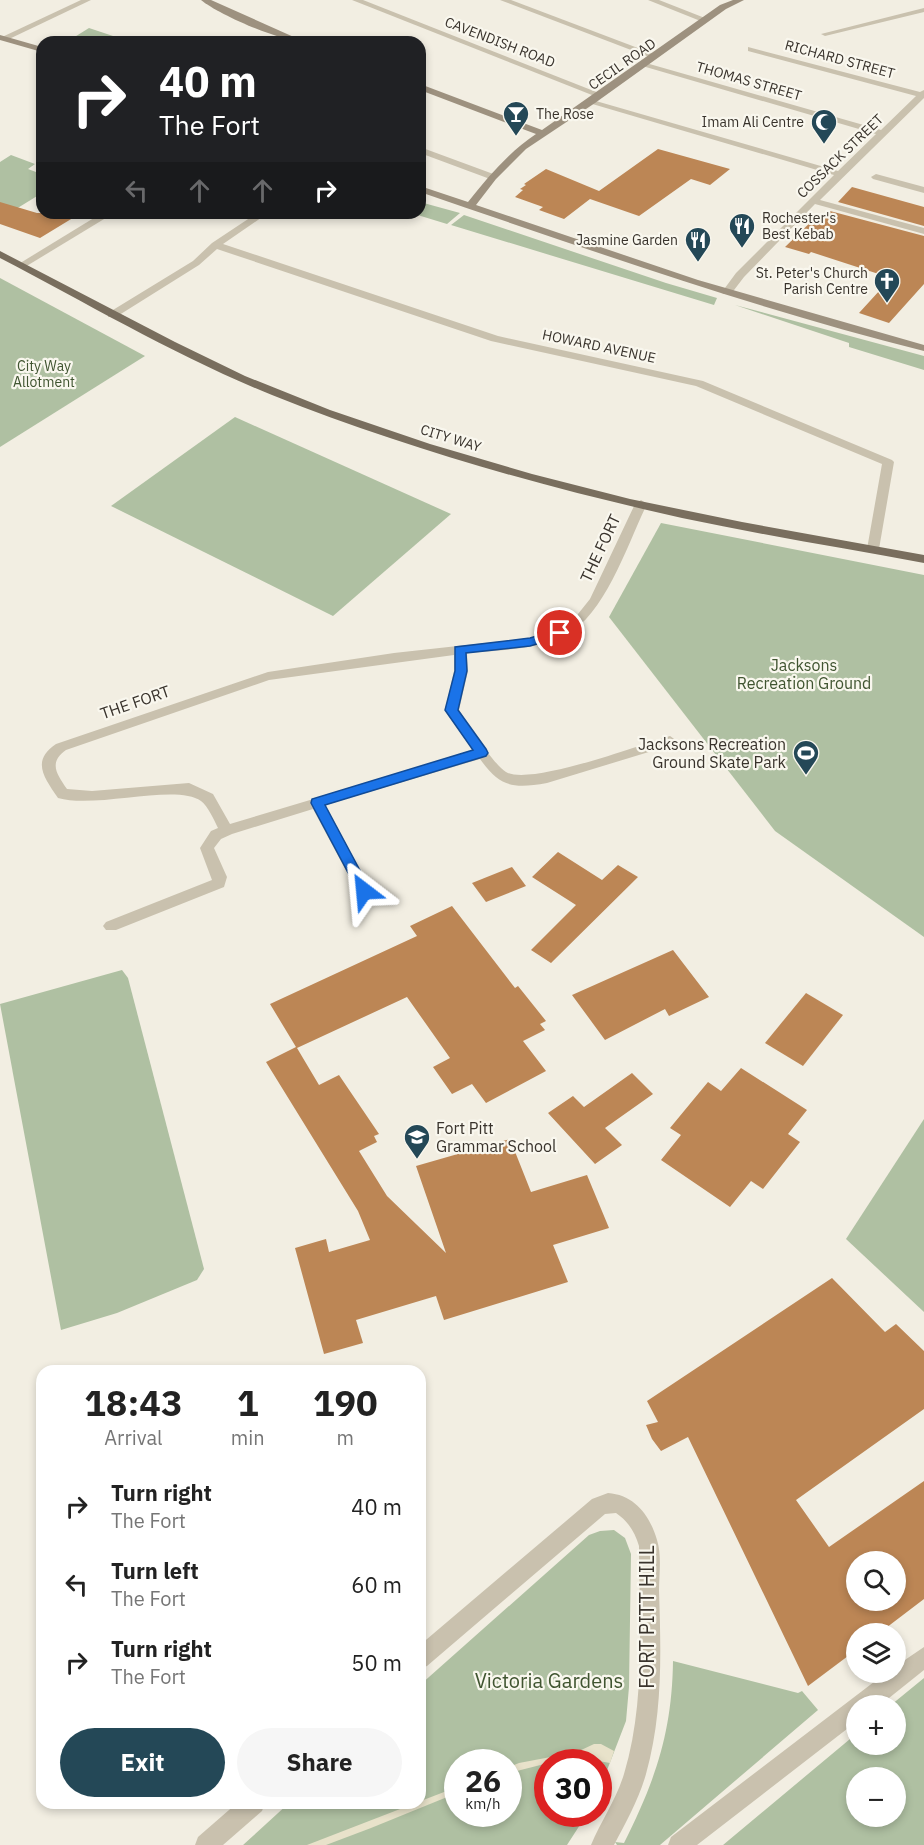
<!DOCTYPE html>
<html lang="en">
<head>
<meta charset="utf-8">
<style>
	body { margin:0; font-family:"IBM Plex Sans",sans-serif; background:#f6f6f6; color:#222; height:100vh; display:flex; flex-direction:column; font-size:22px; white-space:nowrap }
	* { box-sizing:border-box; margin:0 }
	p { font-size:20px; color:#767676 }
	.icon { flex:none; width:33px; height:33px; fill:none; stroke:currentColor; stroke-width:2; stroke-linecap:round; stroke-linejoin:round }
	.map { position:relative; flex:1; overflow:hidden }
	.sheet { position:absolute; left:36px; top:1365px; width:390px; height:444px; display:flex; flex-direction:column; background:#fff; border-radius:18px; box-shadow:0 3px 9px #0003 }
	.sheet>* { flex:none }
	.banner { position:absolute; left:36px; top:36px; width:390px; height:183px; border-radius:18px; box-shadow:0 3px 9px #0003; background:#202124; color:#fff; overflow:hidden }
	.controls { position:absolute; left:846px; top:1551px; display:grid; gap:12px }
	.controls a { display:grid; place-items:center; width:60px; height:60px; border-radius:50%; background:#fff; box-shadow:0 3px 9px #0003; font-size:30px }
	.speed { position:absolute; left:444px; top:1749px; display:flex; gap:12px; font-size:30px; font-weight:700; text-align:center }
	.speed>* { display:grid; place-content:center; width:78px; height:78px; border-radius:50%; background:#fff; box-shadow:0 3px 9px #0003; line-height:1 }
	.speed small { font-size:15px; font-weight:400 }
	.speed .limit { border:9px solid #d22; background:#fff; color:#111 }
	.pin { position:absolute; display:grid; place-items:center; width:51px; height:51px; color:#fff; margin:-26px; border:3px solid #fff; border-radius:50%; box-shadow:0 2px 6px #0007 }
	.me { position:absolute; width:66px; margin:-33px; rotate:331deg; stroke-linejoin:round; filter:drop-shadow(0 0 4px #0008) }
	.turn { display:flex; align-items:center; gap:21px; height:126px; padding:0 24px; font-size:27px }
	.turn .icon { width:78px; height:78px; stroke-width:2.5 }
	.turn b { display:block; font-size:42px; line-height:51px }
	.lanes { display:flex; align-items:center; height:57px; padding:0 24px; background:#0003; justify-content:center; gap:30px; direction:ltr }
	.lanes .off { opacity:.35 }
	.eta { display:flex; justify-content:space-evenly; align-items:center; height:102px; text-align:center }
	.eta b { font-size:36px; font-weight:800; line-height:42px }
	.primary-button { display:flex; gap:12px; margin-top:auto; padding:12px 24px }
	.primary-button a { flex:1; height:69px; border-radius:36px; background:#244857; color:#fff; font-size:24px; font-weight:800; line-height:69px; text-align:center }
	.primary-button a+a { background:#f6f6f6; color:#222 }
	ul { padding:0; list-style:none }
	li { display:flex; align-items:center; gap:18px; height:78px; padding:0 24px }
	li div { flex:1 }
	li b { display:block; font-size:22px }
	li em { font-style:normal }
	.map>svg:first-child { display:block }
</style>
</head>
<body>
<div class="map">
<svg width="924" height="1845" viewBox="0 0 924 1845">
	<rect width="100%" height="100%" fill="#f2eee2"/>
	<g fill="#afc0a2" fill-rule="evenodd">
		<path d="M89,28L116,37C102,44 87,43 73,38Z"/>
		<polygon points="11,155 35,164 28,169 36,172 42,168 42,193 16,209 0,209 0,162"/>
		<polygon points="420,202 460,213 447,224 411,213 420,213"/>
		<polygon points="464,215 666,283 717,298 714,305 451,225"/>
		<polygon points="0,278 145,356 0,447"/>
		<polygon points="735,305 924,356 924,370 849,347 849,343"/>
		<polygon points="235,417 451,514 333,616 111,506"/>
		<polygon points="661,523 924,575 924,937 775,831 609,617"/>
		<polygon points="122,970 128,978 204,1269 197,1280 117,1313 61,1330 0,1004"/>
		<polygon points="924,1119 924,1312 846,1239"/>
		<path d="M614,1530L625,1538L631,1554L629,1687L626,1721L599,1791L598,1762H548V1814H587L567,1845H243L289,1803H420V1685L589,1535L600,1531ZM458,1762H508V1814H458Z"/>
		<path d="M673,1661L798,1693L802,1691L818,1710L660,1845H617L615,1842L624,1843C656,1779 672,1732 673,1661Z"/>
		<path d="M924,1678V1845H723L856,1734V1744H896V1706L891,1705ZM856,1778H896V1816H856Z"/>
	</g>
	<g fill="#e8e2ca">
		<polygon points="594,1744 601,1744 614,1751 610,1763 581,1758 564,1759 509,1773 509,1767 519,1763 577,1752"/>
		<polygon points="457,1787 457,1793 371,1828 326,1845 307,1845"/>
	</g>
	<g fill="#bc8655" fill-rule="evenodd">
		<polygon points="658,149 730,169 710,185 691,179 639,216 590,199 564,219 539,210 543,207 515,197 523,190 520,189 526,185 524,184 546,169 599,191"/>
		<polygon points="852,187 924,207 924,226 838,202"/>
		<polygon points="0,202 37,213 81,213 40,238 0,224"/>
		<polygon points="830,211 924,236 924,284 889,323 859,313 891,278 811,252 809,254 785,247 816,217 819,218"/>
		<polygon points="558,852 602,880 618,865 638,877 551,963 531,950 576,905 532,877"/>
		<polygon points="512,867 526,886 486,902 472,883"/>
		<polygon points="452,906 515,988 518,986 546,1021 540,1024 545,1030 523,1041 546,1071 486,1103 472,1084 452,1094 433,1067 450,1058 407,997 297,1048 319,1085 339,1075 379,1134 374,1136 377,1142 359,1151 387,1196 446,1253 416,1166 510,1139 531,1192 587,1175 609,1228 553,1245 568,1282 444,1320 436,1296 356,1320 363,1343 324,1354 295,1248 326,1239 329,1252 370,1240 358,1211 266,1062 296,1047 270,1004 417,936 410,926"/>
		<polygon points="673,950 709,997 669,1016 665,1009 605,1040 572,995"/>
		<polygon points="806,993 843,1015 803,1066 765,1043"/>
		<polygon points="741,1068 807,1110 788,1134 800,1142 763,1189 751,1181 730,1207 661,1160 681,1135 670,1128 708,1082 721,1091"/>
		<polygon points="632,1073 653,1094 605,1128 622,1145 595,1164 548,1113 573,1096 584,1107"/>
		<path d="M832,1278L885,1332L896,1324L924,1351V1409L796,1500L829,1547L924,1481V1599L878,1634H856V1650L808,1686L688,1437L661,1451L652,1439L646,1425L658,1422L647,1401ZM856,1562H896V1600H856Z"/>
	</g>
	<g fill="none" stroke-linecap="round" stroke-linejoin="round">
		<g fill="#c9c1ae" fill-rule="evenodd">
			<polygon points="81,0 91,0 7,40 0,38"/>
			<polygon points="352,0 363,0 604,95 597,97"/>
			<polygon points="500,0 511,0 659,56 652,58"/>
			<polygon points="648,0 659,0 710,20 703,22"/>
			<polygon points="924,8 924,12 825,36 821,34"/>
			<polygon points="139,37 143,39 142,41 129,42"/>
			<polygon points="748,47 920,92 924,90 924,98 820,200 924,228 924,234 815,204 744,277 731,294 723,294 722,292 736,273 834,175 589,103 589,99 838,171 876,134 639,65 646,63 881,130 916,96 748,51"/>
			<polygon points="420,147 496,175 498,177 490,179 420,153"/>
			<polygon points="876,174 924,187 924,193 873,179 871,177"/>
			<polygon points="102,213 114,213 25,267 17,265"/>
			<polygon points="257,213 268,213 223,244 498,336 703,381 892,460 894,462 879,549 873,553 867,549 882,464 696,386 491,341 217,249 199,265 116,317 108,317 108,313 193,261 212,243"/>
			<path d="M641,500L647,504C628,543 605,615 566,635C537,650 499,650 467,653L468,671L459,710C469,725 493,764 506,772C530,786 640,745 670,736L677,741L675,744L547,783C513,789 500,787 480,759L325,805L371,891L369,895H359L313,809L232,834L221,839L214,848L227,877L224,887L116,930H106L103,926L106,922L212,880L200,848L211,831L218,828C214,820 208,806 201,801C176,783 96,809 58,798C44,777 31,761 56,744L268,672L394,653L530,638L555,630L574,619L590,599L635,504ZM454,655V671L445,711L474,751L230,824L213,794L189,783L92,791L67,789C57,774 48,763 66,750L269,680Z"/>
			<path d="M608,1493C635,1495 650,1516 657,1540C662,1556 659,1575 659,1591C661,1652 663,1714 646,1774C639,1799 626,1822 614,1845H591C601,1821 616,1800 624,1774C646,1701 639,1622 639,1546C635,1532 628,1521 616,1513L605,1514L427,1666L420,1669V1645L592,1499Z"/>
			<polygon points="924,1647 924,1670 879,1706 856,1706 856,1722 697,1845 668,1845 671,1837 887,1672 896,1672 896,1666"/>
			<polygon points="237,1803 265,1803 262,1811 223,1845 195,1845 198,1837"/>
		</g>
		<g fill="#9d917f" fill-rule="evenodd">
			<path d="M201,0H211L305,42C282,42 219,15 201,0Z"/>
			<path d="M733,0H744L726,9L595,103L526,149L496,179L476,205L698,280L924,345V351C753,308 587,249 420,192V186L468,202C488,177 509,152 536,134L420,90V84L542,130L720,5Z"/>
			<polygon points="0,35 42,47 42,52 0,40"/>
		</g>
		<path fill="#796e5e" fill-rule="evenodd" d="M0,251L175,342L245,376L330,410L430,444L532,474L630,499L742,522L924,555V563C843,548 762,535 682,518C543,487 405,448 272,395C178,357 90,305 0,258Z"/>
	</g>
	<polygon fill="#1a73e8" stroke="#114b97" stroke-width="1.5" points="560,629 566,633 564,636 530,646 466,653 467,671 458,710 486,749 488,753 486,756 325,805 371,891 364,896 360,895 311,803 312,799 473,750 445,710 455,671 455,647 530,638"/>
	<defs>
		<g id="bar-pin" transform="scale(1.35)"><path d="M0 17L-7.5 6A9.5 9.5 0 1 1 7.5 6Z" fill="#244857" stroke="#f9f7ee"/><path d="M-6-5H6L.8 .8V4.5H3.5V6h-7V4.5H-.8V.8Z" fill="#fff"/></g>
		<g id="mosque-pin" transform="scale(1.35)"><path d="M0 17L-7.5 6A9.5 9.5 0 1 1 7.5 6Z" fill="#244857" stroke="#f9f7ee"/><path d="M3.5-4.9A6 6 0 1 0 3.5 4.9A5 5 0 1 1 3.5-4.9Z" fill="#fff"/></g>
		<g id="restaurant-pin" transform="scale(1.35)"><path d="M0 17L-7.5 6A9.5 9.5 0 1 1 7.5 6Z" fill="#244857" stroke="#f9f7ee"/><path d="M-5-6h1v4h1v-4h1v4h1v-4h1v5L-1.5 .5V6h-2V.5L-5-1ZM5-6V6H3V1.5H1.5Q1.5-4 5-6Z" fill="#fff"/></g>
		<g id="church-pin" transform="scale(1.35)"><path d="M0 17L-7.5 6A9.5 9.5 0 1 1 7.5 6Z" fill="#244857" stroke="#f9f7ee"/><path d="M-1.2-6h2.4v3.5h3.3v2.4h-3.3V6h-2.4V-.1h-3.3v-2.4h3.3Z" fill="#fff"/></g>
		<g id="stadium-pin" transform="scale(1.35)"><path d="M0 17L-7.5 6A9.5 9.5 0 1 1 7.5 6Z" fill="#244857" stroke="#f9f7ee"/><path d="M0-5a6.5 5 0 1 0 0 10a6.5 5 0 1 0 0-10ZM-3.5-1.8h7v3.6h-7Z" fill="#fff"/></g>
		<g id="school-pin" transform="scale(1.35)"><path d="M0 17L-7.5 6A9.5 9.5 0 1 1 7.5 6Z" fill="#244857" stroke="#f9f7ee"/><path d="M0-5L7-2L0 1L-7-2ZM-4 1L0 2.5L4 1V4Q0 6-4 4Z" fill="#fff"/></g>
	</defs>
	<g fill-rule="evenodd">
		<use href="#bar-pin" x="516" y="114"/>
		<use href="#mosque-pin" x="824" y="122"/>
		<use href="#restaurant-pin" x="742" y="226"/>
		<use href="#restaurant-pin" x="698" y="240"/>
		<use href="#church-pin" x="887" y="281"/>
		<use href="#stadium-pin" x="806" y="753"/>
		<use href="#school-pin" x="417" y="1137"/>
	</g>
	<g text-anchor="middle" stroke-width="4.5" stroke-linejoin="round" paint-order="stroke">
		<g font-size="14" fill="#39332c" stroke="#f9f7ee">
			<text transform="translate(500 42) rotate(21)" y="5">CAVENDISH ROAD</text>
			<text transform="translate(840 59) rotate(15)" y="5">RICHARD STREET</text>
			<text transform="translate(622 64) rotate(-35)" y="5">CECIL ROAD</text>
			<text transform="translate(749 81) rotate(16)" y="5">THOMAS STREET</text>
			<text transform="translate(840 156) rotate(-44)" y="5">COSSACK STREET</text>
			<text transform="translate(599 346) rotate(12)" y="5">HOWARD AVENUE</text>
			<text transform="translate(451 438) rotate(17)" y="5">CITY WAY</text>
		</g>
		<g font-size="14" fill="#39332c" stroke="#f9f7ee" text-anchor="end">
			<text x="536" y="119" text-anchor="start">The Rose</text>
			<text x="804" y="127">Imam Ali Centre</text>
			<text x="762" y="223" text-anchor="start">Rochester's<tspan x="762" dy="16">Best Kebab</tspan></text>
			<text x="678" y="245">Jasmine Garden</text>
			<text x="868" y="278">St. Peter's Church<tspan x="868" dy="16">Parish Centre</tspan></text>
		</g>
		<g font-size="14" fill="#405531" stroke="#f9f7ee">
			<text x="44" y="371">City Way<tspan x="44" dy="16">Allotment</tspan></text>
		</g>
		<g font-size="16" fill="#39332c" stroke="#f9f7ee">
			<text transform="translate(600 548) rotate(-65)" y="6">THE FORT</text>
			<text transform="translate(135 702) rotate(-19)" y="6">THE FORT</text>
		</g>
		<g font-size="16" fill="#405531" stroke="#f9f7ee">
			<text x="804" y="671">Jacksons<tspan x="804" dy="18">Recreation Ground</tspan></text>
		</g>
		<g font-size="16" fill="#39332c" stroke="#f9f7ee" text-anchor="end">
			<text x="786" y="750">Jacksons Recreation<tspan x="786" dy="18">Ground Skate Park</tspan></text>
			<text x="436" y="1134" text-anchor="start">Fort Pitt<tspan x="436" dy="18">Grammar School</tspan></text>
		</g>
		<g font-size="20" fill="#39332c" stroke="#f9f7ee">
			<text transform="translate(647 1617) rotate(-90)" y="7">FORT PITT HILL</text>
		</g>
		<g font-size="20" fill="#405531" stroke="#f9f7ee">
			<text x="549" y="1688">Victoria Gardens</text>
		</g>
	</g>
</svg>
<div class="controls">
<a><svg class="icon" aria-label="search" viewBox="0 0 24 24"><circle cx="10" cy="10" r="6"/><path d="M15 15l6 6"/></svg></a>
<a><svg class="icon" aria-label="layers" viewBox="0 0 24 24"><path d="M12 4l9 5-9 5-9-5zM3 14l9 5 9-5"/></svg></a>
<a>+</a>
<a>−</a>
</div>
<div class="speed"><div>26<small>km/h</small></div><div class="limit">30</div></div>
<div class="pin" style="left:560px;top:633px;background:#d93025"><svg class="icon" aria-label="arrive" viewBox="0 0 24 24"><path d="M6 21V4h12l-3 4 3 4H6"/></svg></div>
<svg class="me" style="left:364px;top:891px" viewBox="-20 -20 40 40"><path d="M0-17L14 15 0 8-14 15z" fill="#1a73e8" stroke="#fff" stroke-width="4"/></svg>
<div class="banner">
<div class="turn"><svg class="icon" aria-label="right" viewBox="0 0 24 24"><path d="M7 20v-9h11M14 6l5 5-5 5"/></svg><div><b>40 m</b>The Fort</div></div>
<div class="lanes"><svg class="icon off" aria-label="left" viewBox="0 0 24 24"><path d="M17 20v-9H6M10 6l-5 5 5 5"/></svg><svg class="icon off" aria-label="ahead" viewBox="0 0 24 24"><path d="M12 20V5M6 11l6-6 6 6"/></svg><svg class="icon off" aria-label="ahead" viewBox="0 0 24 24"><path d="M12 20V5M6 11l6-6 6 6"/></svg><svg class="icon" aria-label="right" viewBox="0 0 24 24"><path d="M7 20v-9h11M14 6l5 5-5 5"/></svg></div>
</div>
<section class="sheet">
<div class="eta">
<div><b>18:43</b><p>Arrival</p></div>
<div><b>1</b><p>min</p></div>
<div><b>190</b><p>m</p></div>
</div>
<ul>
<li><svg class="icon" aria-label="right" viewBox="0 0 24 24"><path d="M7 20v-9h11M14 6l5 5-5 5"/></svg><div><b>Turn right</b><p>The Fort</p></div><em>40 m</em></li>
<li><svg class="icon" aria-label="left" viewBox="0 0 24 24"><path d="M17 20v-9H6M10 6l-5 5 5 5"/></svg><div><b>Turn left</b><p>The Fort</p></div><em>60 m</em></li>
<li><svg class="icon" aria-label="right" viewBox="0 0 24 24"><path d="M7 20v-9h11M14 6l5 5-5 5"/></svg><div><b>Turn right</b><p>The Fort</p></div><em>50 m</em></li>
</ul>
<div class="primary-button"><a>Exit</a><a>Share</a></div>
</section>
</div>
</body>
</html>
